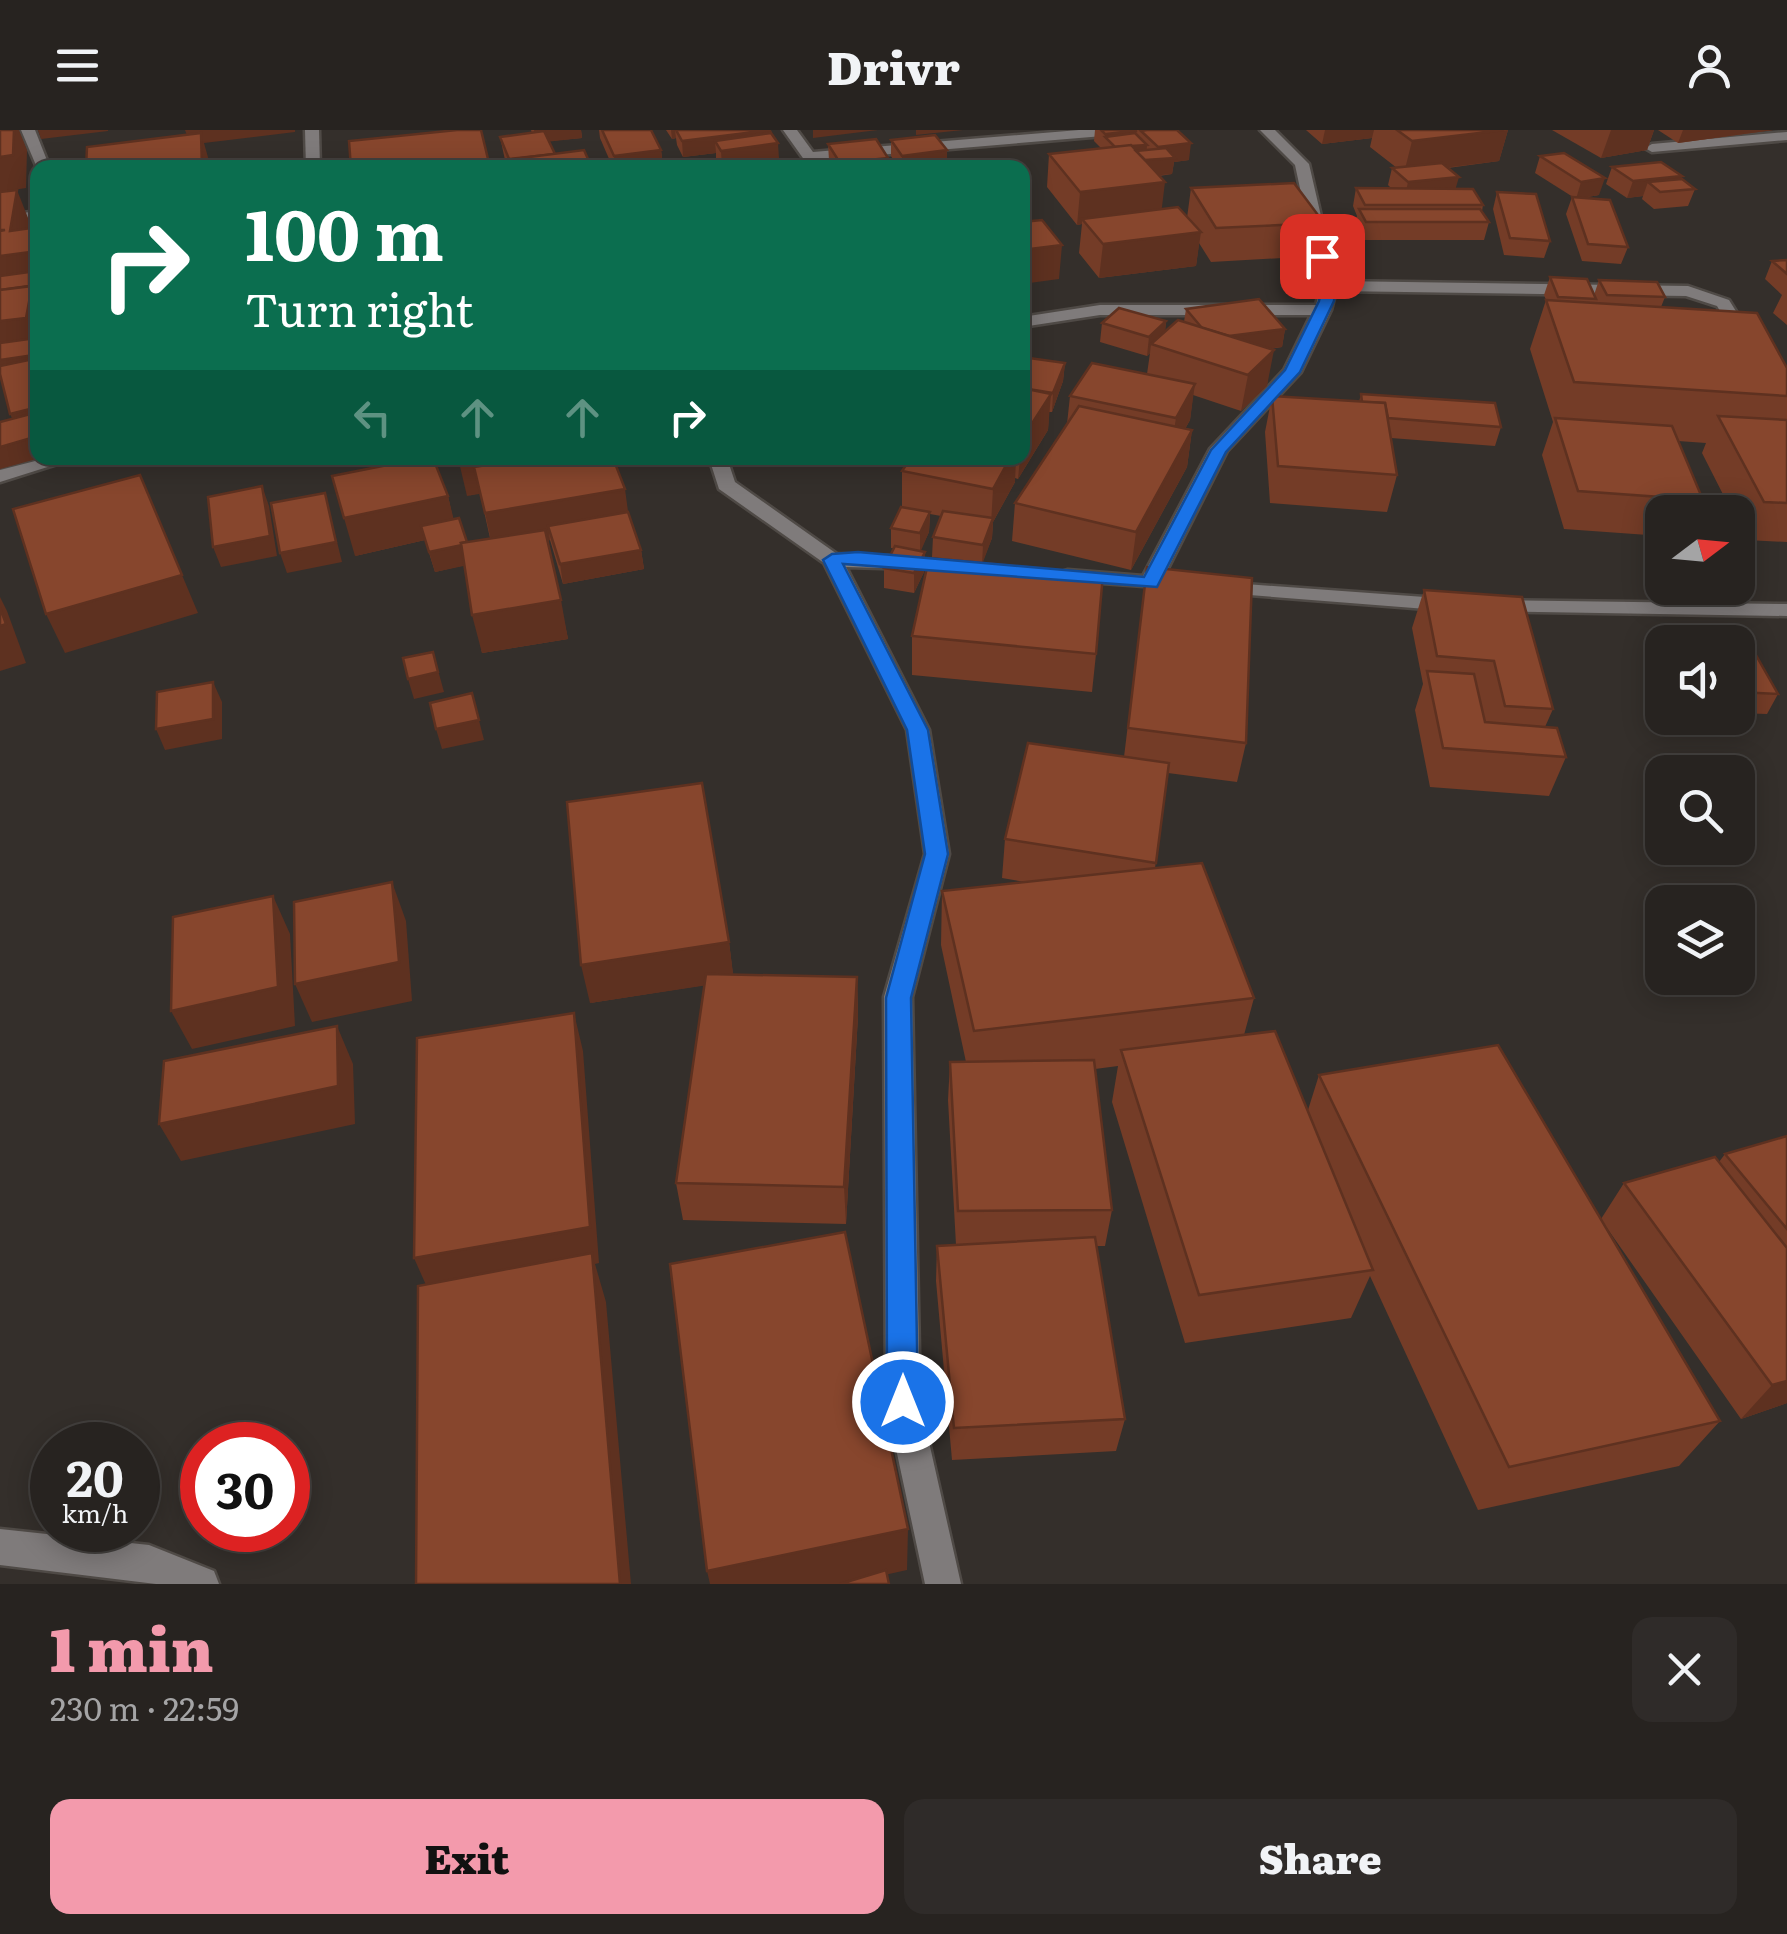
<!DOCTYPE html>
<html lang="en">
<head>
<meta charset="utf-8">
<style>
	body { margin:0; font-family:Literata,serif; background:#2f2b29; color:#f1f3f6; height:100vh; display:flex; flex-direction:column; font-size:38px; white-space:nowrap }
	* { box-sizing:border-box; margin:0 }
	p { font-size:32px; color:#a4a4a5 }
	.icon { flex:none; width:55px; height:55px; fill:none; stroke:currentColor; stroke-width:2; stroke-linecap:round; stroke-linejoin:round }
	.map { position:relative; height:1454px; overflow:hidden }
	.sheet { display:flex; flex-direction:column; background:#272320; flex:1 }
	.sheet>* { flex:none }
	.banner { position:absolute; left:30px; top:30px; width:1000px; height:305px; border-radius:20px; box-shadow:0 5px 25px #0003,0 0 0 2px #43403e; background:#0b6e4f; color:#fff; overflow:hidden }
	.needle { width:65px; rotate:74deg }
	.controls { position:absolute; left:1645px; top:365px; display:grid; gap:20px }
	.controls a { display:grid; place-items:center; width:110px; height:110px; border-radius:20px; background:#272320; box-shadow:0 5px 25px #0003,0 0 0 2px #43403e; font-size:50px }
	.speed { position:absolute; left:30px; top:1292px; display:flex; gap:20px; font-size:50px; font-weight:700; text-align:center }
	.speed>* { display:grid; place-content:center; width:130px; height:130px; border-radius:50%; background:#272320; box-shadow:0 5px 25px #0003,0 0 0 2px #43403e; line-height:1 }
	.speed small { font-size:25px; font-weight:400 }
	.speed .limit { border:15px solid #d22; background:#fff; color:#111 }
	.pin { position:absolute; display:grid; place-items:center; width:85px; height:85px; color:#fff; margin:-42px; border-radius:20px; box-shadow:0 5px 15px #0006 }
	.me { position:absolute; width:110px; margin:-55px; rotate:0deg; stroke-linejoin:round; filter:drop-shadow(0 0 8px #0008) }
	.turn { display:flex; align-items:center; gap:35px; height:210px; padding:0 50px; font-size:45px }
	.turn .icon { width:130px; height:130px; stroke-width:2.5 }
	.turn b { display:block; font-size:70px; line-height:85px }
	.lanes { display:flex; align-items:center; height:95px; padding:0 50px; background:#0003; justify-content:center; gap:50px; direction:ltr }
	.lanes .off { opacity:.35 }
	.round { display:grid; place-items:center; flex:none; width:105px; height:105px; border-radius:20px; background:#2f2b29 }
	.head { display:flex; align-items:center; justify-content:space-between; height:170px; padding:0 50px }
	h1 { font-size:60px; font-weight:800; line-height:75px; color:#f39aac }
	.cta { display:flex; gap:20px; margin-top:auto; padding:20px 50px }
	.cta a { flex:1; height:115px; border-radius:20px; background:#f39aac; color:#111; font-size:40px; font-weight:800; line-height:115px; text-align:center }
	.cta a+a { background:#2f2b29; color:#f1f3f6 }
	header { display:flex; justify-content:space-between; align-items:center; height:130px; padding:0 50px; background:#272320; font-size:45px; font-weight:800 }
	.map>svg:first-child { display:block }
</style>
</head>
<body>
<header><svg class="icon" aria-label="menu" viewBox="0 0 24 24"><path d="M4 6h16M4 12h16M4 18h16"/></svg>Drivr<svg class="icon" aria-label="person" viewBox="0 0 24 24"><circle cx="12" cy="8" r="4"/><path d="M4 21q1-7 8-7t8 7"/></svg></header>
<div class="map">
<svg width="1787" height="1454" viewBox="0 0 1787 1454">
	<rect width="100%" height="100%" fill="#342f2b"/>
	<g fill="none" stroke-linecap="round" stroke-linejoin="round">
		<g stroke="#4f4a46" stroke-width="5">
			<g id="minor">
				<polygon points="21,0 35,0 50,38 38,40"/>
				<polygon points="305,0 319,0 320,38 306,38"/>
				<polygon points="783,0 797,0 813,22 1079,0 1134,0 1127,4 819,30 824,38 810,38"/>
				<polygon points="1260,0 1275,0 1309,34 1336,151 1688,156 1729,170 1752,207 1738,211 1717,176 1686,166 1336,161 1331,180 1301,242 1227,321 1163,448 1185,451 1188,455 1185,459 1061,450 1058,446 1061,442 1068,440 1143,446 1210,319 1284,240 1311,185 1100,185 1022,197 1022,187 1100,175 1316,175 1321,156 1295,35"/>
				<polygon points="1787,2 1787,10 1652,22 1645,18 1652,14"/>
				<polygon points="38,81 38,90 0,94 0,86"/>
				<polygon points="47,328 76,328 0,352 0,340"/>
				<polygon points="709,328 727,328 735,352 837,424 919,427 929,433 919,439 846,437 929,600 949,724 912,867 920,1272 961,1454 925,1454 886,1272 884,867 925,724 907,600 824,433 719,359"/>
				<polygon points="1218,452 1452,469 1463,475 1452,481 1211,462 1208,458"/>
				<polygon points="1492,470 1787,474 1787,486 1485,481 1481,476"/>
				<polygon points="0,1399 149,1415 214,1441 219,1454 156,1454 0,1435"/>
			</g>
		</g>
		<use href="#minor" fill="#7f7b7b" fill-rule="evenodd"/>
	</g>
	<g fill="#743c27">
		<polygon points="531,0 581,0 582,8 549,11 555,24 488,32 505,30 500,7 532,3"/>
		<polygon points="599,0 651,0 661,20 663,37 613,38 600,8"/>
		<polygon points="666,0 771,0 779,29 722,37 716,28 716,23 683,27 677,15 676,8 672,9"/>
		<polygon points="1095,0 1177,0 1189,30 1174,32 1172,44 1159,46 1161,79 1187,88 1191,58 1324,93 1317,126 1211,132 1199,113 1196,136 1099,148 1079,123 1082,94 1077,95 1047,57 1049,24 1101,18 1094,11"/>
		<polygon points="1306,0 1508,0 1499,31 1448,38 1456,59 1483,75 1482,81 1489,92 1484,110 1362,110 1355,97 1357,86 1353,76 1356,58 1392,59 1388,55 1392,38 1397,38 1370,17 1372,8 1322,14"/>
		<polygon points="1552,0 1654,0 1647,20 1601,28"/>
		<polygon points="1658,0 1773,0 1678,13"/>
		<polygon points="891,10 947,20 947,37 898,38 891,26"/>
		<polygon points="828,14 888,38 833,38 829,30"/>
		<polygon points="1564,23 1599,65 1582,68 1628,117 1621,134 1582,131 1566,84 1572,67 1573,67 1535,43 1540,26"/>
		<polygon points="1612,37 1682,46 1681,49 1695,59 1688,76 1654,79 1642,69 1643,66 1627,68 1606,54"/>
		<polygon points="1497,62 1550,111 1544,128 1504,125 1493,79"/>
		<polygon points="1787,130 1787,195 1773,183 1782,165 1765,149 1772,131"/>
		<polygon points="1550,147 1594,165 1599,150 1665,167 1661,177 1787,238 1787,412 1746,410 1738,394 1738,382 1732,382 1702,323 1706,313 1678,311 1703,370 1697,382 1662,382 1662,406 1564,399 1542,325 1553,292 1530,219 1546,170 1544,165"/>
		<polygon points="1186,179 1285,199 1282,217 1270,219 1267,256 1241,281 1193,265 1190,290 1185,299 1192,300 1187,337 1131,440 1012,411 1015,373 1067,294 1070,266 1147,244 1150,223 1147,226 1100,212 1102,193 1166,191 1165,202 1184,192"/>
		<polygon points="1065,233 1063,251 1052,282 1049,282 1048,300 1018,349 1015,348 1015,352 993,392 992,408 982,433 1096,524 1092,562 912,545 912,506 959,431 932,427 933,407 941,386 930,384 929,402 920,421 925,422 924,442 914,463 884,458 884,438 894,418 891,418 891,398 902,377 902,341 911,328 1022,328"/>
		<polygon points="1361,264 1501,297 1495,316 1391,308 1397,345 1387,382 1270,373 1265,302 1272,266 1359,272"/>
		<polygon points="613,328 628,383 641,420 644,439 563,454 550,410 547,411 568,509 482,523 465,435 435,442 425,410 355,426 448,366 453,389 467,412 490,408 480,363 467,366"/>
		<polygon points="1147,437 1246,613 1237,652 1168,643 1155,738 1254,868 1244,905 1308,980 1319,945 1601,1089 1624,1053 1719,1032 1725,1024 1787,1006 1787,1273 1741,1289 1602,1091 1720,1291 1679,1336 1478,1380 1370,1146 1351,1188 1185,1213 1112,972 1118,936 1095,939 1112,1080 1105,1116 1096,1116 1125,1289 1116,1321 952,1330 936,1151 937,1116 956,1115 948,970 950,932 966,932 941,815 942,761 1025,752 1002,748 1005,709 1124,627"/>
		<polygon points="1424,460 1553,579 1545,597 1566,627 1549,666 1430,657 1415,580 1423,554 1412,498"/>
		<polygon points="1677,495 1740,497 1778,564 1767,584 1738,583 1738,512 1669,512"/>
		<polygon points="729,812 733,845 857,847 858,886 846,1094 683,1090 676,1053 705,855 590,873"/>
	</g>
	<g fill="#5e3120">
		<polygon points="14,0 19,0 27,20 26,58 0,62 0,27"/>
		<polygon points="38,0 108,0 108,1 41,9"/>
		<polygon points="185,0 295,0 295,2 204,13 211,38 202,38 190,14"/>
		<polygon points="534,0 581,0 582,8 536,13"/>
		<polygon points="671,0 675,0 676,8 672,9"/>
		<polygon points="771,0 772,14 778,13 779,29 722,37 721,21 715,11 716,23 683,27 682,11"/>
		<polygon points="813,0 878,0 813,8"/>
		<polygon points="916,0 963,0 916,5"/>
		<polygon points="1325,0 1374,0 1372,8 1322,14"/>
		<polygon points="1508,0 1499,31 1404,43 1412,11"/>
		<polygon points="1611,0 1654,0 1647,20 1601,28"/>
		<polygon points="1683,0 1773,0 1678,13"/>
		<polygon points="1136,1 1135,17 1147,15 1146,30 1157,29 1158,17 1191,13 1189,30 1174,32 1172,44 1141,47 1105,7 1105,4"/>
		<polygon points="661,20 663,37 615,38 614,26"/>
		<polygon points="947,20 947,37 902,38 902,26"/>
		<polygon points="888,28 888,38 840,38 840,33"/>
		<polygon points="488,29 489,38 404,38"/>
		<polygon points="1682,46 1677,60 1648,52 1643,66 1627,68 1633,51"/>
		<polygon points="1459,47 1454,64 1404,70 1408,52"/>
		<polygon points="1605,48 1599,65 1576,69 1581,52"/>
		<polygon points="1165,52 1161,85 1082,89 1082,94 1077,95 1080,62"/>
		<polygon points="17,60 30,93 26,122 38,121 38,157 36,157 38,169 38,245 0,250 0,100 10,101"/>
		<polygon points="1201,102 1196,136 1099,148 1103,114"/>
		<polygon points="1062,115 1059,149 1022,154 1022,120"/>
		<polygon points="1166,191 1164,210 1151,214 1150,223 1147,226 1149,207"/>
		<polygon points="1285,199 1282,217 1208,227 1211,209"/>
		<polygon points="1274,220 1267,256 1241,281 1248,245"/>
		<polygon points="1065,233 1063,251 1052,282 1053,263"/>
		<polygon points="1195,254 1190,290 1170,325 1176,288"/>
		<polygon points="1051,264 1048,300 1018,349 1020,328 1022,328 1022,309"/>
		<polygon points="38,277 38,298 19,303 10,284"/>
		<polygon points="1192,300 1187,337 1131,440 1136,402"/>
		<polygon points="38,306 38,328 40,328 0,339 0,317"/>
		<polygon points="458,328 605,328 608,342 467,366"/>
		<polygon points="1010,328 1016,328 1015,352 993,392 992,408 982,435 983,415 991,395 993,359"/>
		<polygon points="262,356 269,376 277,426 221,437 213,417"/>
		<polygon points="625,359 630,396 548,396 550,410 493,420 485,383"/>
		<polygon points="325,363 342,432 287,443 280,423"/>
		<polygon points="448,366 457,403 421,396 425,410 355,426 344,388"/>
		<polygon points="930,382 929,402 920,423 920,403"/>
		<polygon points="468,414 473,434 435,442 429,422"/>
		<polygon points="641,420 644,439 563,454 560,434"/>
		<polygon points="925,422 924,442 914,463 914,443"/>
		<polygon points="182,445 198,483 65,523 46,484"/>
		<polygon points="0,467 7,481 26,533 0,541"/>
		<polygon points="561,470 568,509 482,523 472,485"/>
		<polygon points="433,522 444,562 414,569 408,549"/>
		<polygon points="213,552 222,572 222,609 165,620 156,599"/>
		<polygon points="472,563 484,610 442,619 436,599"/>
		<polygon points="392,752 406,791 412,871 312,892 295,854"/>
		<polygon points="273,766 290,804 295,896 192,919 171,881"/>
		<polygon points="729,812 734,851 590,873 581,835"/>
		<polygon points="857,847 858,886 846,1094 844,1057"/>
		<polygon points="574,883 583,921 599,1133 595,1134 606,1172 631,1454 619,1454 430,1164 414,1128"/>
		<polygon points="337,896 353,934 355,994 181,1031 159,994"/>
		<polygon points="1787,1251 1787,1273 1741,1289 1772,1255"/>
		<polygon points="908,1399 907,1440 844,1454 710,1454 707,1441"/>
	</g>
	<g fill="#87462d" stroke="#5e3120" stroke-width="2.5">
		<polygon points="0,0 14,0 13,25 0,27"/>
		<polygon points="457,0 481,0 488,29 404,38 351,38 349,11"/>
		<polygon points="602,0 651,0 661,20 614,26"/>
		<polygon points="676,0 770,0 682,11"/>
		<polygon points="1101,0 1136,0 1136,1 1105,4"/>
		<polygon points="1147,0 1177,0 1191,13 1158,17 1141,1"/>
		<polygon points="1397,0 1504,0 1412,11"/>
		<polygon points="544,1 555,24 509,29 500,7"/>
		<polygon points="201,3 202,38 86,38 87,17"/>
		<polygon points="771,3 778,13 721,21 715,11"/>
		<polygon points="1135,3 1147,15 1115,17 1105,7"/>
		<polygon points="935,5 947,20 902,26 891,10"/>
		<polygon points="876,9 888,28 840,33 828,14"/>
		<polygon points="1131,15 1165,52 1080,62 1049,24"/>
		<polygon points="1166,18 1175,28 1145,30 1136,21"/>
		<polygon points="584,20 592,38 443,38"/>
		<polygon points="1564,23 1605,48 1581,52 1540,26"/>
		<polygon points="1661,32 1682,46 1633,51 1612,37"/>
		<polygon points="1442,33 1459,47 1408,52 1392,38"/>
		<polygon points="1682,49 1695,59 1660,62 1648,52"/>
		<polygon points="1294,53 1324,93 1216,98 1191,58"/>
		<polygon points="1356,58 1473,59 1483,75 1365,75"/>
		<polygon points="17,60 10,101 38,97 38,121 0,126 0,101 5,100 0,100 0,62"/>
		<polygon points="1497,62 1536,64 1550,111 1510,108"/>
		<polygon points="1572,67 1610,70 1628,117 1588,114"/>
		<polygon points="1178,77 1201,102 1103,114 1082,89"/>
		<polygon points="1359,79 1480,79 1489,92 1366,92"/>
		<polygon points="1042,90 1062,115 1022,120 1022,92"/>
		<polygon points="1787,130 1787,144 1772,131"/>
		<polygon points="29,142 29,156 0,160 0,146"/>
		<polygon points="1550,147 1587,149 1596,169 1558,167"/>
		<polygon points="1599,150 1657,152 1665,167 1607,165"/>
		<polygon points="32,156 26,188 0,191 0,160"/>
		<polygon points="1259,169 1285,199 1229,206 1202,198 1186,179"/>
		<polygon points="1546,170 1757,183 1787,238 1787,266 1574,252"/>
		<polygon points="1119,178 1166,191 1149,207 1102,193"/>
		<polygon points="1178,190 1274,220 1248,245 1151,214"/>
		<polygon points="36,208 34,225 0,230 0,213"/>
		<polygon points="1022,227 1065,233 1053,263 1022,258"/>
		<polygon points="38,228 38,277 10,284 0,244 0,236"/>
		<polygon points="1092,233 1195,254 1176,288 1070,266"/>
		<polygon points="1022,258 1051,264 1022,309"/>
		<polygon points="1361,264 1495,273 1501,297 1388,288 1385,273 1362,272"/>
		<polygon points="1272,266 1385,273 1397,345 1278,336"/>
		<polygon points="1079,276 1192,300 1136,402 1015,373"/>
		<polygon points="38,282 38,306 0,317 0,292"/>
		<polygon points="1718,286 1787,290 1787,373 1764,372"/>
		<polygon points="1555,288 1672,296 1703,370 1578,361"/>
		<polygon points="423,328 433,328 448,366 344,388 332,346"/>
		<polygon points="533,328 613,328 625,359 485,383 474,337"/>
		<polygon points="911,328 1010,328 993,359 902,341"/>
		<polygon points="140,345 182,445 46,484 13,379"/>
		<polygon points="262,356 270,406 213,417 208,367"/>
		<polygon points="325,363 336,412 280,423 271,373"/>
		<polygon points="901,377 930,382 920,403 891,398"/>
		<polygon points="943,381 993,388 983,415 933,407"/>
		<polygon points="628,382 641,420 560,434 548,396"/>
		<polygon points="459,388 467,412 461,413 462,415 429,422 421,396"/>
		<polygon points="545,400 561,470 472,485 461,413"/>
		<polygon points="895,416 925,422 914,443 884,438"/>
		<polygon points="929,428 1103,444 1096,524 912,506"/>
		<polygon points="1147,437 1252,448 1246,613 1128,598"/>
		<polygon points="1424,460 1522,467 1553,579 1505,576 1494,531 1437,526"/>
		<polygon points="0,478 6,494 0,496"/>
		<polygon points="1677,495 1740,497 1778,564 1738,562 1738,512 1685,512"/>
		<polygon points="433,522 438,542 408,549 403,528"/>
		<polygon points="1427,541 1474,544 1485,592 1557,598 1566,627 1443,618"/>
		<polygon points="213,552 213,589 156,599 157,562"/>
		<polygon points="472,563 479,590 436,599 430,573"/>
		<polygon points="1028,613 1169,633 1156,733 1005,709"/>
		<polygon points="702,653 729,812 581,835 567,672"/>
		<polygon points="1202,733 1254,868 974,901 942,761"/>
		<polygon points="392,752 399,832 295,854 294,772"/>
		<polygon points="273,766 278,857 171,881 173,787"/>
		<polygon points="706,844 857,847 844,1057 676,1053"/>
		<polygon points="574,883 590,1097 414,1128 417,908"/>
		<polygon points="337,896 338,956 159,994 164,931"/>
		<polygon points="1275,901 1373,1140 1199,1165 1121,920"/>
		<polygon points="1498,915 1720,1291 1509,1337 1319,945"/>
		<polygon points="1094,930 1112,1080 958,1081 950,932"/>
		<polygon points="1787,1006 1787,1099 1725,1024"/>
		<polygon points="1715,1027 1787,1118 1787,1251 1772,1255 1624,1053"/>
		<polygon points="845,1102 908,1399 707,1441 670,1134"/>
		<polygon points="1095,1107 1125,1289 954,1298 937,1116"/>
		<polygon points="592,1123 620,1454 416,1454 418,1156"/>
		<polygon points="886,1440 889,1454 840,1454"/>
	</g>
	<polygon fill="#1a73e8" stroke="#114b97" stroke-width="2.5" points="1322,121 1329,126 1336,156 1334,171 1300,242 1226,322 1157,457 843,434 928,600 948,724 911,868 918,1272 914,1283 903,1287 892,1283 887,1272 886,868 925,724 907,600 823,430 832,424 858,422 1144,447 1211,320 1285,240 1319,171 1322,156 1315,126"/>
</svg>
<div class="controls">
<a><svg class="needle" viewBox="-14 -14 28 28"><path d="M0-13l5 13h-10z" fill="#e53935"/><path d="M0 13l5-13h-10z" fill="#a4a4a5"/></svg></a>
<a><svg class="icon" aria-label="sound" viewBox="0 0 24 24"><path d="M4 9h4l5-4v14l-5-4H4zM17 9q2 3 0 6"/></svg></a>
<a><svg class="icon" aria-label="search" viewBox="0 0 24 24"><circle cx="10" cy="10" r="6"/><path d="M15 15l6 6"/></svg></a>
<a><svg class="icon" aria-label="layers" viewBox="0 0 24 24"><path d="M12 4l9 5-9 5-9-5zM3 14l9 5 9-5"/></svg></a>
</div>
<div class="speed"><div>20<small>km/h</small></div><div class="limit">30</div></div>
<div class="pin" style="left:1322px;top:126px;background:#d93025"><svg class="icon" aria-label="arrive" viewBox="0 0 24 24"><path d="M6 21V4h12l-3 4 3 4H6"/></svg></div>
<svg class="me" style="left:903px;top:1272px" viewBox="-20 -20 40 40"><circle r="17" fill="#1a73e8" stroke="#fff" stroke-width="3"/><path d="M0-11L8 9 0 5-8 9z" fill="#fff"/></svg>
<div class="banner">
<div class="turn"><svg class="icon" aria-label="right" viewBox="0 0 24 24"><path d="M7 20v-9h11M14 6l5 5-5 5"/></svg><div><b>100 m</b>Turn right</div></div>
<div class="lanes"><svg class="icon off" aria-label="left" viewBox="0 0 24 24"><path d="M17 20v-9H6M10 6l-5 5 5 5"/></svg><svg class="icon off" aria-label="ahead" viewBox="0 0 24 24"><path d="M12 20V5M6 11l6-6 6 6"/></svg><svg class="icon off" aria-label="ahead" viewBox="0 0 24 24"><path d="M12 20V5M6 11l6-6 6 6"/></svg><svg class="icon" aria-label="right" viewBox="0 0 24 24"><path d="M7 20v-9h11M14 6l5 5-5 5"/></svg></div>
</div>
</div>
<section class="sheet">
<div class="head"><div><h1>1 min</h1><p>230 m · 22:59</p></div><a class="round"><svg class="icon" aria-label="close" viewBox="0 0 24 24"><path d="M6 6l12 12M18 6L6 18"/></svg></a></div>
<div class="cta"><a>Exit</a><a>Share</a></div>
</section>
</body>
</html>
